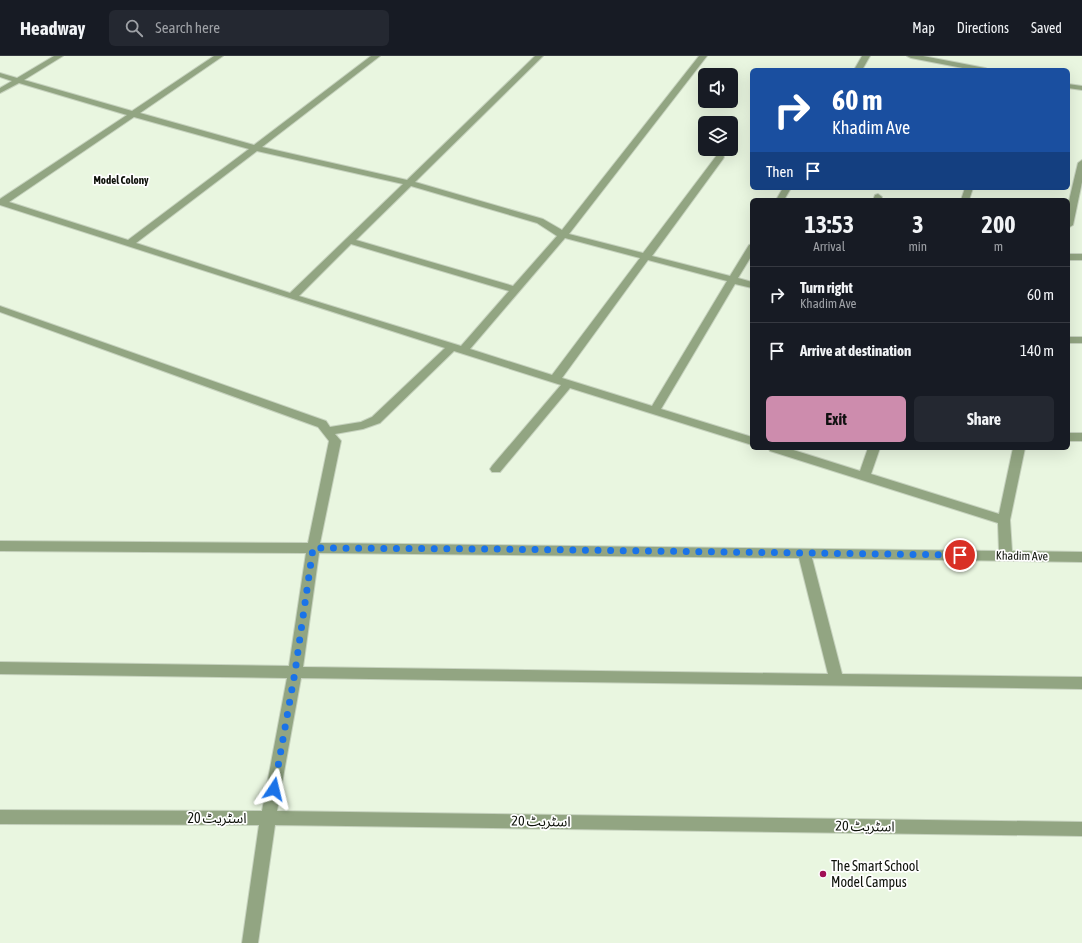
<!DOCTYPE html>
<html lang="en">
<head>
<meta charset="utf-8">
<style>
	body { margin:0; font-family:"Asap Condensed","Noto Sans Arabic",sans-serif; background:#242831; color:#f1f3f6; height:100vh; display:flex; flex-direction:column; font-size:15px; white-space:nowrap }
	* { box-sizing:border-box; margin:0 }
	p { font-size:13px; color:#9ea1a6 }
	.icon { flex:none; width:22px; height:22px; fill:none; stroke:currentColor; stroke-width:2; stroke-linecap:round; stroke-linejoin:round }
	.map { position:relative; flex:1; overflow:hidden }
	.details { position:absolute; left:750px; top:142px; width:320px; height:252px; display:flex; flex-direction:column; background:#171b24; border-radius:6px; box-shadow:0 4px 16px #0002 }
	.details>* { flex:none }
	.top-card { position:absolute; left:750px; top:12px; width:320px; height:122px; border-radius:6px; box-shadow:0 4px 16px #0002; background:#1a4fa0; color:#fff; overflow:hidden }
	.controls { position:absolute; left:698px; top:12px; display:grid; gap:8px }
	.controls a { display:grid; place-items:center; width:40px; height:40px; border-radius:6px; background:#171b24; box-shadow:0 4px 16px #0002; font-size:20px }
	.pin { position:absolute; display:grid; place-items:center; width:34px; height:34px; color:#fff; margin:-17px; border:2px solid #fff; border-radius:50%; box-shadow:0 1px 4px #0007 }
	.me { position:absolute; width:44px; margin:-22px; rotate:10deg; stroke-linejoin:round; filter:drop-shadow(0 0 3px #0008) }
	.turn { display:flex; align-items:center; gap:14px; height:84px; padding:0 16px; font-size:18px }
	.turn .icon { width:52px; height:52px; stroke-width:2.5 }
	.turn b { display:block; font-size:28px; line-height:34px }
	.then { display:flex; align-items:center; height:38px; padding:0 16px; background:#0003; gap:8px; font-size:15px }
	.eta { display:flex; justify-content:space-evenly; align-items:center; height:68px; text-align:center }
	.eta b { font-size:24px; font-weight:700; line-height:28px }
	.cta { display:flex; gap:8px; margin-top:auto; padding:8px 16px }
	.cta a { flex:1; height:46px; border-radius:6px; background:#cd8cad; color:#111; font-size:16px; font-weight:700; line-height:46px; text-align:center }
	.cta a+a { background:#242831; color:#f1f3f6 }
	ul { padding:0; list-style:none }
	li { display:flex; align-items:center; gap:12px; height:56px; padding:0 16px; border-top:1px solid #363941 }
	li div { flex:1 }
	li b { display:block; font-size:15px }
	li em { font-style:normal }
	header { display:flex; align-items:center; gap:24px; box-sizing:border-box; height:56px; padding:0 20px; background:#171b24; border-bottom:1px solid #363941 }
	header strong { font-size:19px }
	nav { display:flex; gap:22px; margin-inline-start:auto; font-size:14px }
	.search { width:280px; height:36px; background:#242831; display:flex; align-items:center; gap:10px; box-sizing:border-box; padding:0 14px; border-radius:6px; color:#9ea1a6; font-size:15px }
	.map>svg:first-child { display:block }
</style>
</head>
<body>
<header>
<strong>Headway</strong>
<div class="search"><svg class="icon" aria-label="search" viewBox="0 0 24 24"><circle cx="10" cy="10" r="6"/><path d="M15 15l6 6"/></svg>Search here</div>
<nav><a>Map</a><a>Directions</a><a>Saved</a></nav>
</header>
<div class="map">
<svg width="1082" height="887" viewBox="0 0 1082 887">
	<rect width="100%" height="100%" fill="#e9f6e0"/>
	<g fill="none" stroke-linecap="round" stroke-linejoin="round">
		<g stroke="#c6d2be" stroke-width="2">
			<g id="street">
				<path d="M54,0H63L24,24L132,55L214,0H223L140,57L254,89L371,0H380L262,91L407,124L535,0H543L415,126L543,163L562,174L699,0H707L569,178L643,197L717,99H723L724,101L723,103L652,200L730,220L749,189L752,188V199L738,222L752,226V232L735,228L661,353L752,381V389L570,332L500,416H492L490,413L492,410L561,329L454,295L380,367L363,373L335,378L341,385L320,487L999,495L998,467L770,395L768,392H787L860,415L868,392H880L871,418L999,458L1013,392H1025L1010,464L1012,495L1082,496V506L812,502L842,618L1082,621V633L301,622L277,755L1082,766V780L275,769L258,887H242L259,769L0,768V754L262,755L287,622L0,618V606L289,610L306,497L0,495V485L308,487L329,385L318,371L0,256V250L326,365L330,371L361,366L372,361L445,292L0,149V143L127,59L19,27L0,37V32L12,25L0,21V17L17,22ZM134,61L249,93L128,184L9,146ZM257,95L403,128L290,237L136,187ZM411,130L537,167L557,180L513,230L356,184ZM565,182L640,202L552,319L470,293ZM351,188L509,235L461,290L299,240ZM648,204L727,225L652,350L562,322ZM319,497L799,502L828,618L303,611Z"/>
				<polygon points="862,0 870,0 862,14 854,14"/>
				<polygon points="907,0 923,0 985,12 989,14 973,14 911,2"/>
				<polygon points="1068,28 1082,30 1082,34 1068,32"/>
				<polygon points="1082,104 1082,126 1073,169 1068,172 1068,149 1078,107"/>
				<polygon points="783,132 791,132 784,144 776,144"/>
				<polygon points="965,132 973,132 969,144 961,144"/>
				<polygon points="878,138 882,141 881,144 873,144 875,139"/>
				<rect x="1068" y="198" width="14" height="6"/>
				<rect x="1068" y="281" width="14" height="6"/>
				<rect x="1068" y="377" width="14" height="8"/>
			</g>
		</g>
		<use href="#street" fill="#92a582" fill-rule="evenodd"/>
	</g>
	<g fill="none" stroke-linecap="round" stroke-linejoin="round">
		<polyline stroke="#1a73e8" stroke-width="7" stroke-dasharray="0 12.6" points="274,733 295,616 313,492 492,493 960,499"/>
	</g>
	<circle fill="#a10f54" stroke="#fff" stroke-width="1.5" cx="823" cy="818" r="4"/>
	<g text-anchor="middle" stroke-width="3.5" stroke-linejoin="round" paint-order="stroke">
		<g font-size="11" font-weight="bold" fill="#0e120a" stroke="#fff">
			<text x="121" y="128">Model Colony</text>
		</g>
		<g font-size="12" fill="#0e120a" stroke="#fff">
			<text transform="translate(1022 500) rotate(1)" y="4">Khadim Ave</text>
		</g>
		<g font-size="14" fill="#0e120a" stroke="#fff">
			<text x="217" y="767">اسٹریٹ 20</text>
			<text transform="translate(541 765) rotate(1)" y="5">اسٹریٹ 20</text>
			<text transform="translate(865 770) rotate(1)" y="5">اسٹریٹ 20</text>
		</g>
		<g font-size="14" fill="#0e120a" stroke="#fff" text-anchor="start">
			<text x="831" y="815">The Smart School<tspan x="831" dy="16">Model Campus</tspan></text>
		</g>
	</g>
</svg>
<div class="controls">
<a><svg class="icon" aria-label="sound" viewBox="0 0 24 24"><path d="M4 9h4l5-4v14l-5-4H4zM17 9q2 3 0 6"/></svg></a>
<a><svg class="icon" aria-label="layers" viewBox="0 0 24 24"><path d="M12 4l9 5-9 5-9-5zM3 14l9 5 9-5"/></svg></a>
</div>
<div class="pin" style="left:960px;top:499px;background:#d93025"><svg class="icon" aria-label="arrive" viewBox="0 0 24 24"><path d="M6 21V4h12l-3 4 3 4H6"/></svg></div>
<svg class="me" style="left:274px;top:733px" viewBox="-20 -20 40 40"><path d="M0-17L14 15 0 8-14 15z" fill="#1a73e8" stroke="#fff" stroke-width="4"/></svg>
<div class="top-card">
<div class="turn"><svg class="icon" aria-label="right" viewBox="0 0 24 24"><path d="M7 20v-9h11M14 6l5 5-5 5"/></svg><div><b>60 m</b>Khadim Ave</div></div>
<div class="then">Then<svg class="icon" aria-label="arrive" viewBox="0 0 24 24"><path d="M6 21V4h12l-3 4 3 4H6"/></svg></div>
</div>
<section class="details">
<div class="eta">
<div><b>13:53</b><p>Arrival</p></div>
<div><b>3</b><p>min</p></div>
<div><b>200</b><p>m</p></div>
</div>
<ul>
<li><svg class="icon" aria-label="right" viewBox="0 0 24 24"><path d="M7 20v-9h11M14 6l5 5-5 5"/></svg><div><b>Turn right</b><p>Khadim Ave</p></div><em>60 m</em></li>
<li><svg class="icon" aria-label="arrive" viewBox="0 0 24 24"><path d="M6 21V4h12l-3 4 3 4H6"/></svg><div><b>Arrive at destination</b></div><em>140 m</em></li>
</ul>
<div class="cta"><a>Exit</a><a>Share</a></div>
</section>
</div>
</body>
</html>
